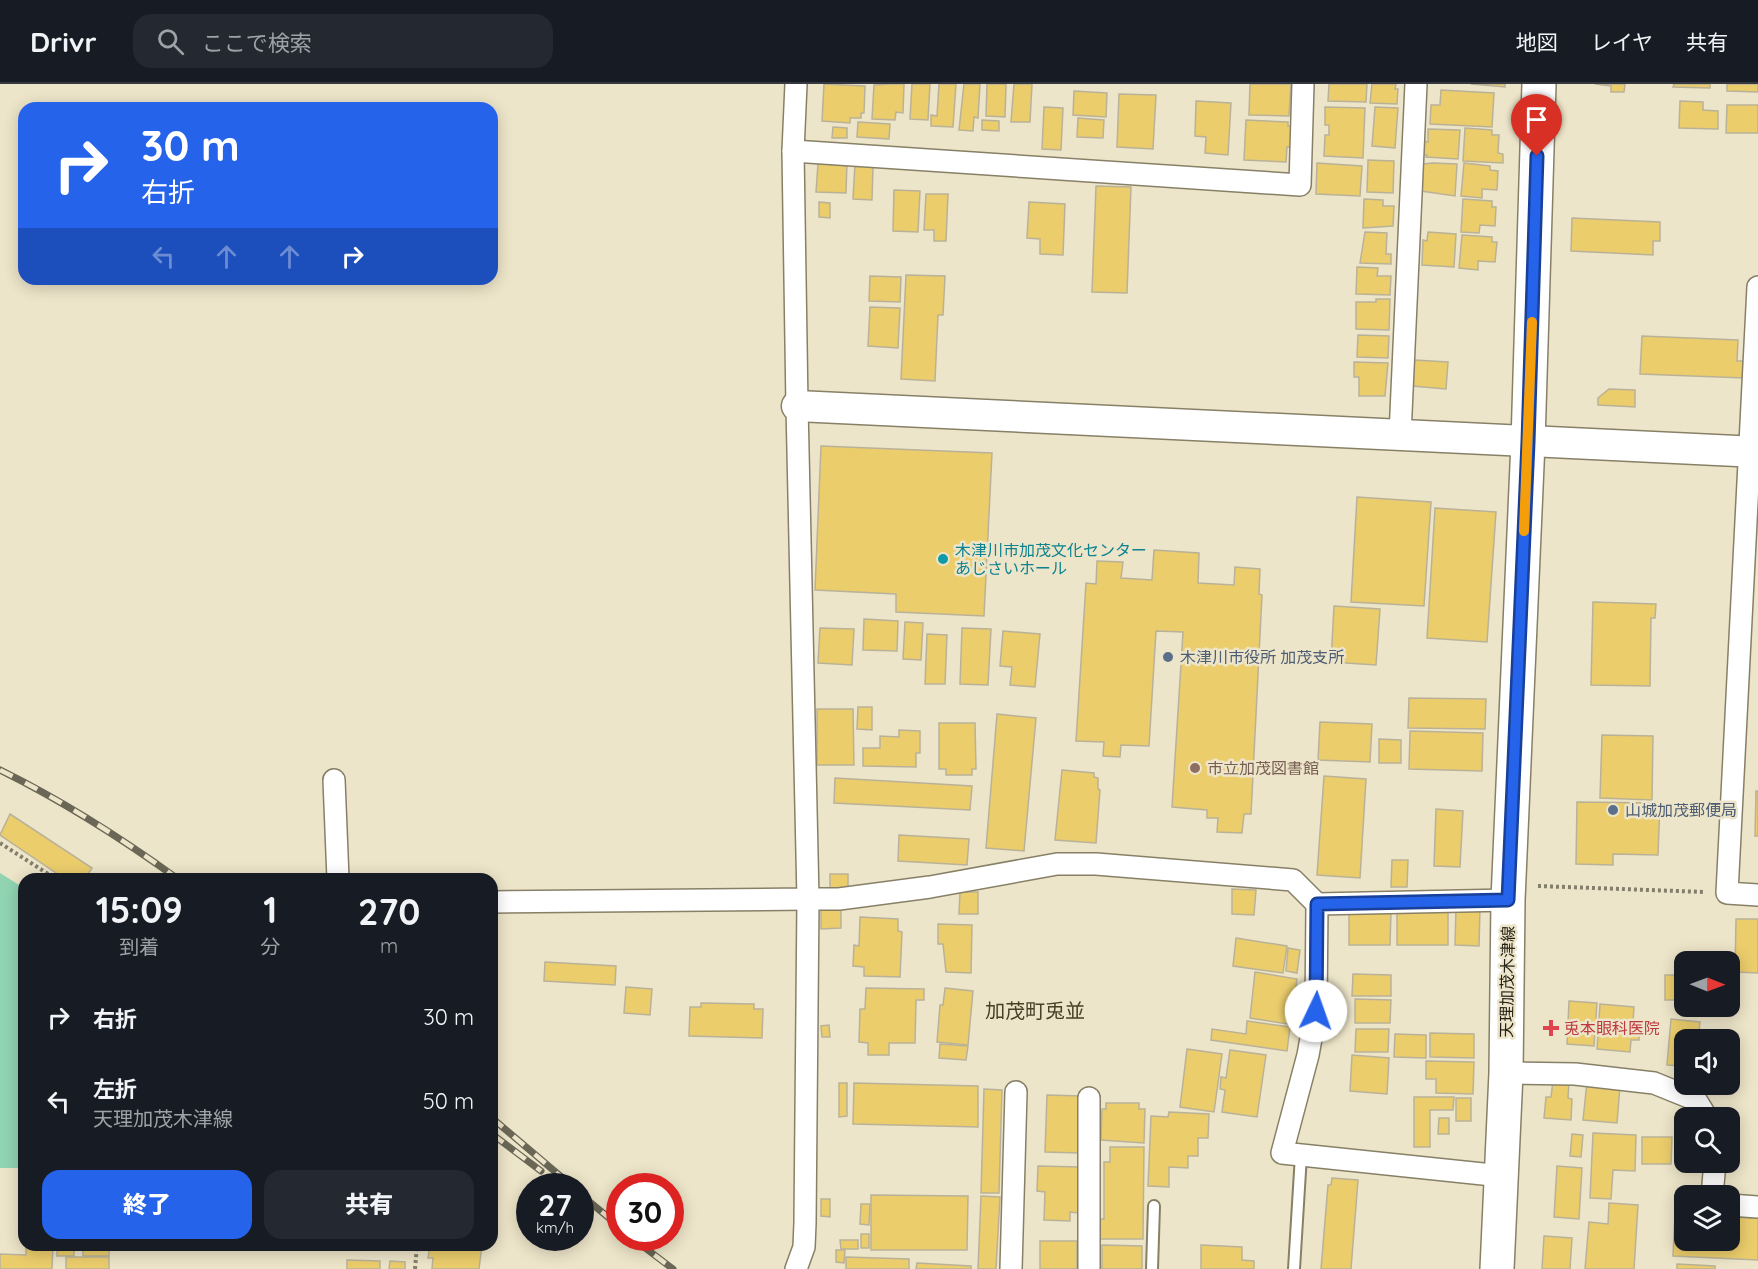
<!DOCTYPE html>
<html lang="ja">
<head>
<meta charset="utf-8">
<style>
	body { margin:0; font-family:Quicksand,"Noto Sans JP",sans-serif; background:#242831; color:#f1f3f6; height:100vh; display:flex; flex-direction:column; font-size:22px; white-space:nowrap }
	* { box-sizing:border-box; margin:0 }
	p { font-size:20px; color:#9ea1a6 }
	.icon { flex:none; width:33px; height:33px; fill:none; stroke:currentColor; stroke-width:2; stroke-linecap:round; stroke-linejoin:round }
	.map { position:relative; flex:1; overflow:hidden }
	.details { position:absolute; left:18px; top:789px; width:480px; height:378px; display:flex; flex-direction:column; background:#171b24; border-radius:18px; box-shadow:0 3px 15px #0003 }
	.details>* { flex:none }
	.top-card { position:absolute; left:18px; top:18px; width:480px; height:183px; border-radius:18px; box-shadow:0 3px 15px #0003; background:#2563eb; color:#fff; overflow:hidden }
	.needle { width:39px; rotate:91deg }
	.controls { position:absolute; left:1674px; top:867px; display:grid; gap:12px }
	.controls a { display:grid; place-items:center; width:66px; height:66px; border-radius:12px; background:#171b24; box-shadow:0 3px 15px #0003; font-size:30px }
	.speed { position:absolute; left:516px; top:1089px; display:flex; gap:12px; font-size:30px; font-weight:700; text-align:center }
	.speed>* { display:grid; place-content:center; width:78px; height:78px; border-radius:50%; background:#171b24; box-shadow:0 3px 15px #0003; line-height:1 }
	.speed small { font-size:15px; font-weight:400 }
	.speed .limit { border:9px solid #d22; background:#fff; color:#111 }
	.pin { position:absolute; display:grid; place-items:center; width:51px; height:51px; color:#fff; margin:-62px -26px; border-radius:50% 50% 50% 0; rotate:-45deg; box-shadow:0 0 6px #0007 }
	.pin .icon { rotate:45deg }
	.me { position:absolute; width:66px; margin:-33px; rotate:3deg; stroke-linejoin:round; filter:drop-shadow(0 0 4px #0008) }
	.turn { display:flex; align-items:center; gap:21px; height:126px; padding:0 24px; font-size:27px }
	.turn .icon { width:78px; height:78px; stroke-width:2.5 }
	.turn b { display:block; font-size:42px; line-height:51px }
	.lanes { display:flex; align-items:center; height:57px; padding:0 24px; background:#0003; justify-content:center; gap:30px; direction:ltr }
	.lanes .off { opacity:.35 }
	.eta { display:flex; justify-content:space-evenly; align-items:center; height:102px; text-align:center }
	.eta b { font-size:36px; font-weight:800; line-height:42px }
	.button { display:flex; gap:12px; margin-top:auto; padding:12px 24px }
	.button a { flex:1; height:69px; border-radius:18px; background:#2563eb; color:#fff; font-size:24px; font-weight:800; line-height:69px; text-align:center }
	.button a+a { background:#242831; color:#f1f3f6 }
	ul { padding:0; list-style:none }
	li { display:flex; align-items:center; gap:18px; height:84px; padding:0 24px }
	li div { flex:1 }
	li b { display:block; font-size:22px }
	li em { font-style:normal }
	header { display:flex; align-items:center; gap:36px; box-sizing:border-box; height:84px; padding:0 30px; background:#171b24; border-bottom:2px solid #363941 }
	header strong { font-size:28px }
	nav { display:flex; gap:33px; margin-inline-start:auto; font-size:21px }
	.search { width:420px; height:54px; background:#242831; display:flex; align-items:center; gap:15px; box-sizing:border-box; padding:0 21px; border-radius:18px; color:#9ea1a6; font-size:22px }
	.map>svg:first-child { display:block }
</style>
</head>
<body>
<header>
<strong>Drivr</strong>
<div class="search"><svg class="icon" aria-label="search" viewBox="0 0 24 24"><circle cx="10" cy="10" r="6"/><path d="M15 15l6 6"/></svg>ここで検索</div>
<nav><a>地図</a><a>レイヤ</a><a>共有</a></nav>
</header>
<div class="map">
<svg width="1758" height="1185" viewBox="0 0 1758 1185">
	<rect width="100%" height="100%" fill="#ede5c9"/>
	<polygon fill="#90d4b2" points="0,789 24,804 24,1084 0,1084"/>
	<g fill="#ebcd6c" stroke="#bab298" stroke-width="1.5">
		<polygon points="824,0 865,2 864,29 861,29 861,34 850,34 850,39 822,37"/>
		<polygon points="890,0 904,0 903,29 896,28 895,36 872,35 874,1"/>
		<polygon points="912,0 930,0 928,36 910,35"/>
		<polygon points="939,0 956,0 953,43 931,42 931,31 937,32"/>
		<polygon points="964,0 980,0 978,34 974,33 973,47 959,46"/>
		<polygon points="987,0 1006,0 1005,33 986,32"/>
		<polygon points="1014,0 1032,0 1030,38 1011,38"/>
		<polygon points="1250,0 1291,0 1289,32 1249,31"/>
		<polygon points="1329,0 1367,0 1366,18 1328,17"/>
		<polygon points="1372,0 1396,0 1395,5 1398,5 1397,20 1370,19"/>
		<polygon points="1471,0 1505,0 1505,3"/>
		<polygon points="1595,0 1625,0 1624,8 1611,8 1611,2"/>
		<polygon points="1674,0 1710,0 1710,4 1673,3"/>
		<polygon points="1727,0 1758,0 1758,8 1727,7"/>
		<polygon points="1441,6 1494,9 1492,43 1430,40 1431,21 1440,21"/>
		<polygon points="1074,7 1107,9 1106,33 1073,31"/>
		<polygon points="1119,10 1156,11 1153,65 1117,63"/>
		<polygon points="1196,17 1231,19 1228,71 1205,69 1206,53 1195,52"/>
		<polygon points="1680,17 1703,18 1703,26 1718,27 1718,45 1679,44"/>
		<polygon points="1727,21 1758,21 1758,49 1726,49"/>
		<polygon points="1044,23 1063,24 1061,66 1042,65"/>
		<polygon points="1325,23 1365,24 1363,74 1324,72 1325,51 1329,51 1329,41 1325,41"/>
		<polygon points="1375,23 1398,24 1395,64 1372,62"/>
		<polygon points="1078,34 1104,36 1103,54 1077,53"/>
		<polygon points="982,36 999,37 999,47 982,46"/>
		<polygon points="1246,36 1288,38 1288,42 1294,43 1293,63 1287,63 1286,78 1244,76"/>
		<polygon points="858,38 890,40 889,55 857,53"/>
		<polygon points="833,43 847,44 847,54 832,54"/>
		<polygon points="1465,44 1492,46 1492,51 1499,51 1498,69 1503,70 1503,79 1463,77"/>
		<polygon points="1428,45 1460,46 1458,75 1426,73 1427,71 1423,71 1423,57 1428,58"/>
		<polygon points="1368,76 1394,77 1393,109 1367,108"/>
		<polygon points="847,78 846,109 816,108 818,80"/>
		<polygon points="855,79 868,80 868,83 873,83 872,116 853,115"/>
		<polygon points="1317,79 1362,82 1360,112 1316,110"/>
		<polygon points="1433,79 1457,80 1455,112 1421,107 1423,80"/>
		<polygon points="1464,79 1490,82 1490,86 1498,87 1497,106 1482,105 1482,114 1461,112"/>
		<polygon points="1096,102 1131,103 1127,209 1092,208"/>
		<polygon points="894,106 920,107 918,148 893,147"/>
		<polygon points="926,110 948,110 946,157 934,157 934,146 924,146"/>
		<polygon points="1364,115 1383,116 1383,122 1394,122 1393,142 1363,144"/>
		<polygon points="1463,115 1492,117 1492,123 1496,123 1495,142 1480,141 1479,149 1461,148"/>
		<polygon points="819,118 830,119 830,134 819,133"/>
		<polygon points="1029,118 1065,120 1063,171 1040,170 1040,155 1027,154"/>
		<polygon points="1572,134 1660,138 1660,157 1653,157 1653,171 1571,167"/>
		<polygon points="1365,148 1387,149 1386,170 1391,170 1391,180 1360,179"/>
		<polygon points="1428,148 1456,150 1454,183 1422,181 1423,156 1427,157"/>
		<polygon points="1462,151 1492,153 1492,158 1497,158 1495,178 1478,177 1478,186 1459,184"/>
		<polygon points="1357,183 1378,184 1377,192 1391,192 1390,211 1356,210"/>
		<polygon points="906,191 945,192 943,231 938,231 935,297 901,295"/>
		<polygon points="870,192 901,193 900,218 869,217"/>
		<polygon points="1376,215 1390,215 1389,246 1356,245 1356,218 1376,218"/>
		<polygon points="870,223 900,224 898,264 868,262"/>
		<polygon points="1358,251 1389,252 1388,274 1357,273"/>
		<polygon points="1642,252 1738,256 1737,277 1745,277 1744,294 1640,290"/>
		<polygon points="1414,276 1448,278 1446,305 1412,302"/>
		<polygon points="1354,278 1388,279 1385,312 1359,312 1359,293 1354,293"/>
		<polygon points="1609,305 1635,306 1635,323 1598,321 1598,314"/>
		<polygon points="821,362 992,369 984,532 896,528 896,510 815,506"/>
		<polygon points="1357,413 1431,418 1424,522 1351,518"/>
		<polygon points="1435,424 1496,428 1487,558 1427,554"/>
		<polygon points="1154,466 1199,469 1198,499 1234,501 1235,483 1260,485 1259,510 1262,511 1251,730 1244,730 1242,749 1217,748 1218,734 1207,734 1207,726 1172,723 1183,548 1156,547 1149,662 1121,661 1120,673 1103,672 1104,658 1076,657 1086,499 1096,500 1097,477 1123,478 1121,494 1152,496"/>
		<polygon points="1593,518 1656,520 1655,534 1651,534 1650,602 1591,601"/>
		<polygon points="1334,522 1380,525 1376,581 1331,578"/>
		<polygon points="864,535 898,537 897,567 863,566"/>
		<polygon points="905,538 923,539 921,576 903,575"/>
		<polygon points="820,544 854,545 852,581 818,579"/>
		<polygon points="962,544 991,545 988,601 960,600"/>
		<polygon points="1003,547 1040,550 1035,603 1010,601 1012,583 1000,582"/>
		<polygon points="927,550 947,551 945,600 925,600"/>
		<polygon points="1409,614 1486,615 1485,645 1408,644"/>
		<polygon points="858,623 872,623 872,646 857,645"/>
		<polygon points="817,625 853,625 854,681 817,681"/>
		<polygon points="997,630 1036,634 1024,767 986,764"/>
		<polygon points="1320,638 1372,640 1370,678 1318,676"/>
		<polygon points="939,639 975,639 976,685 972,685 972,691 946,691 946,685 939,685"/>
		<polygon points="899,646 920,647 920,669 916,669 916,683 863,682 863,664 880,664 880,652 899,653"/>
		<polygon points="1410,647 1483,649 1482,687 1409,685"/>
		<polygon points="1602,651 1653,652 1652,716 1600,714"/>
		<polygon points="1379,655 1401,656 1401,679 1379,679"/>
		<polygon points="1062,686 1094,689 1094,693 1098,694 1098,705 1100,706 1096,759 1055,756"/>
		<polygon points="1324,692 1366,695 1360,794 1317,791"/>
		<polygon points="835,694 972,702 970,726 834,719"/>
		<polygon points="1756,707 1758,707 1758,752 1755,752"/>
		<polygon points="1577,718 1660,719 1658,771 1613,770 1613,781 1576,780"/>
		<polygon points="1436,725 1463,727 1460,783 1434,782"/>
		<polygon points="10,730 92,784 85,795 65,795 0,751"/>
		<polygon points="899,751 969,755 967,781 898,777"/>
		<polygon points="1392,776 1408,776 1407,803 1391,803"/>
		<rect x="830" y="790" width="18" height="18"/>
		<polygon points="1232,805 1256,806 1254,831 1232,830"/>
		<polygon points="960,808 978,808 978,830 959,830"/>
		<polygon points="1456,824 1480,825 1479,862 1455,861"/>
		<polygon points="1397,825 1448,826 1448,861 1397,861"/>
		<polygon points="821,826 841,826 841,844 821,845"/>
		<polygon points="1349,827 1391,828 1390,861 1349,861"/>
		<polygon points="860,833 898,835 898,847 902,848 900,893 864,892 864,883 853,882 854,861 859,862"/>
		<polygon points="1736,835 1758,835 1758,889 1735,888"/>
		<polygon points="938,840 972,841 971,889 946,888 943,860 938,860"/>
		<polygon points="1236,854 1287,862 1283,889 1233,882"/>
		<polygon points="1288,864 1300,866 1297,889 1286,887"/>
		<polygon points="545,878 616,882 615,901 544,897"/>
		<polygon points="1255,888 1297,895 1295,909 1299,910 1294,941 1250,934"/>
		<polygon points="1353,890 1391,891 1391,912 1352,912"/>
		<rect x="1665" y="891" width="19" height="25"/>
		<polygon points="626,903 652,905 650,931 624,929"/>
		<polygon points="866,904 924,905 924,916 916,916 915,959 889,959 889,971 868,971 868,959 859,958 860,925 865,925"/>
		<polygon points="945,904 973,907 968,961 937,958 940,921 943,921"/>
		<polygon points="1355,915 1391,916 1390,939 1355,939"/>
		<polygon points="1569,917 1597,919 1594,962 1567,960"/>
		<polygon points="701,919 754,920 754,925 763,925 762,954 689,952 690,923 701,923"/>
		<polygon points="1600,920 1634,923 1633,938 1640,939 1639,956 1631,956 1630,968 1597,965"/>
		<polygon points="1671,935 1700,938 1698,956 1684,956 1684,982 1667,981"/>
		<polygon points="1247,937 1290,943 1287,967 1211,956 1212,945 1246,950"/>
		<polygon points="829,941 830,953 822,953 821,942"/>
		<polygon points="1356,945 1389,945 1388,968 1355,968"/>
		<polygon points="1430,949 1474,950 1474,974 1430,973"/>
		<polygon points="1395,950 1426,951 1426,974 1394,973"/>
		<polygon points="940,960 968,962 966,976 939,974"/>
		<polygon points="1187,965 1222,970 1214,1028 1180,1023"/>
		<polygon points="1230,966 1266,971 1257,1033 1222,1028 1225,1006 1220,1005 1221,993 1226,994"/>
		<polygon points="1352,971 1389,974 1387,1010 1350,1007"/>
		<polygon points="1426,977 1474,978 1473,1010 1436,1009 1436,995 1426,995"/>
		<polygon points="1553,997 1569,998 1568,1014 1572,1015 1571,1036 1544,1034 1546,1013 1551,1013"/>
		<polygon points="1587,998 1620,1002 1617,1039 1583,1036"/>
		<polygon points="839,999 847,999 847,1032 839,1033"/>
		<polygon points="854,999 978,1002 978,1043 853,1040"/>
		<polygon points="984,1005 1002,1006 999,1109 981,1109"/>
		<polygon points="1047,1011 1081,1012 1079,1069 1045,1068"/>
		<polygon points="1414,1013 1454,1013 1453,1026 1430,1026 1430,1063 1414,1063"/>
		<rect x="1456" y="1014" width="15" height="23"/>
		<polygon points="1106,1019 1139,1019 1139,1025 1145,1025 1144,1059 1101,1056 1102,1025 1106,1025"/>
		<polygon points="1169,1028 1209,1030 1208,1054 1198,1054 1198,1072 1188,1072 1188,1084 1169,1083 1169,1103 1148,1102 1151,1032 1168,1033"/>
		<polygon points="1439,1034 1449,1034 1449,1050 1438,1050"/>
		<polygon points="1593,1049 1636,1051 1635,1087 1613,1086 1611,1115 1590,1114"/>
		<polygon points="1572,1050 1583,1051 1581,1073 1570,1072"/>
		<polygon points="1642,1053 1672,1053 1671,1080 1642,1080"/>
		<polygon points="1110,1063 1144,1063 1143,1155 1100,1155 1100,1135 1104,1135 1104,1078 1110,1078"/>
		<polygon points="1038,1082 1080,1083 1078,1129 1070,1128 1070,1137 1044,1136 1045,1108 1037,1107"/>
		<polygon points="1557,1082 1582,1084 1579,1135 1554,1133"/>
		<polygon points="1332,1094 1358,1096 1351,1185 1321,1185 1328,1101 1331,1101"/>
		<polygon points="871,1111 968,1112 967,1166 871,1166"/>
		<polygon points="981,1112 1000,1113 996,1185 978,1185"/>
		<polygon points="821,1115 830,1115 830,1133 821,1132"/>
		<polygon points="1609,1119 1638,1121 1634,1185 1585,1185 1589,1138 1608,1140"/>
		<polygon points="861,1120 870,1120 869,1141 860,1140"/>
		<polygon points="1675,1131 1684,1131 1684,1156 1730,1156 1730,1133 1758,1134 1758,1176 1673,1172"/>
		<rect x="861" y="1150" width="8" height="14"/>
		<polygon points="1544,1152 1572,1154 1570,1185 1542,1185"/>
		<polygon points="840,1156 858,1156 858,1165 841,1165"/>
		<rect x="1040" y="1157" width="37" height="28"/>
		<polygon points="26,1161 53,1161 52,1185 0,1185 0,1170 26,1171"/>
		<rect x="57" y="1161" width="17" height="11"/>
		<rect x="83" y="1161" width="26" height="11"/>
		<polygon points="430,1161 482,1161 479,1185 432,1185 433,1174 428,1174"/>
		<polygon points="1102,1161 1142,1162 1142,1185 1102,1185"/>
		<polygon points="1201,1161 1242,1163 1242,1176 1254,1177 1254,1185 1201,1185"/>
		<polygon points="836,1166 845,1166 844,1179 836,1178"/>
		<rect x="66" y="1173" width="43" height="12"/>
		<polygon points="846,1173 909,1175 909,1185 846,1185"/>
		<polygon points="347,1176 380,1177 380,1185 347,1185"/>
		<polygon points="390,1177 405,1178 405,1185 389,1185"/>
		<polygon points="917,1179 971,1182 971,1185 916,1185"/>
		<polygon points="1677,1180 1715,1182 1715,1185 1677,1185"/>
	</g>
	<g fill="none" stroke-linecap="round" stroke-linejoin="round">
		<g stroke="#878067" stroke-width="14">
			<g id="lane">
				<polyline points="1152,1185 1154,1122"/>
				<polyline points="1294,1185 1301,1071"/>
			</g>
		</g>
		<g stroke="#878067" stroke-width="24">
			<g id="street">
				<polyline points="793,67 1300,101 1303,0"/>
				<polyline points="1758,203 1727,809 1758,811"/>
				<polyline points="1400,351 1416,0"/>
				<polyline points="334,696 338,795"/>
				<polyline points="492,818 808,815 797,322 793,67 796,0"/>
				<polyline points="1317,820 1316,927 1308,971 1282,1069 1502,1092"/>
				<polyline points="1506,989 1575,990 1654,999 1696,1016 1707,1034"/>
				<polyline points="1712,1112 1715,1078"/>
				<polyline points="1730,1121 1758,1123"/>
				<polyline points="796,1185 804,1163 805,1139 808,815 839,815 930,803 1057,780 1096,780 1293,796 1317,820 1508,816"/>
				<polyline points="1011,1185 1016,1008"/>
				<polyline points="1089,1185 1089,1014"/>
			</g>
		</g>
		<g stroke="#878067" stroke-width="33">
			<polyline id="secondary" points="797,322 1758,368"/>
		</g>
		<g stroke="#878067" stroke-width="36">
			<polyline id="primary" points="1497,1185 1506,989 1508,816 1528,358 1539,0"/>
		</g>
		<g stroke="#837d6b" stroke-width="4" stroke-dasharray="3 3" stroke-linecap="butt">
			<polyline points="0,759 56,795"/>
			<polyline points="1538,802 1705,808"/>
			<polyline points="415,1185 417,1161"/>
		</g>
		<use href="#lane" stroke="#fff" stroke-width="10"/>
		<use href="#street" stroke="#fff" stroke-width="21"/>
		<use href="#secondary" stroke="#fff" stroke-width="30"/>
		<use href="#primary" stroke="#fff" stroke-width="33"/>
		<g stroke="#6b6756" stroke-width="7">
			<g id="rail">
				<path d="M0,686C63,717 121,754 178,795"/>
				<polyline points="492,1034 572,1102"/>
				<polyline points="492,1050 541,1087"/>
				<polyline points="580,1110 620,1143"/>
				<polyline points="632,1154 673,1185"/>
			</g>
		</g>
		<use href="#rail" stroke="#ede5c9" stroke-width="4.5" stroke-dasharray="14" stroke-linecap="butt"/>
	</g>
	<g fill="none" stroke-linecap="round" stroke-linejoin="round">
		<g stroke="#184099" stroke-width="15">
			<polyline id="route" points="1316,927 1317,820 1508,816 1528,358 1537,72"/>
		</g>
		<use href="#route" stroke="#2563eb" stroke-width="10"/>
		<polyline stroke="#f59e0b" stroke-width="10" points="1524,447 1532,238"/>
	</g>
	<circle fill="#0f9aa8" stroke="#ede5c9" stroke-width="2" cx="943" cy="475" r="6"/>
	<g fill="#5c6f8a" stroke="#ede5c9" stroke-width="2">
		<circle cx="1168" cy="573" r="6"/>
		<circle cx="1613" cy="726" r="6"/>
	</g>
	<circle fill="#8d6e63" stroke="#ede5c9" stroke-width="2" cx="1195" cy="684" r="6"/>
	<path fill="#e0444e" stroke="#ede5c9" stroke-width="2" d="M1548 935h6v6h6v6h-6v6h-6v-6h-6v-6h6z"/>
	<g text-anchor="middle" stroke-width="5" stroke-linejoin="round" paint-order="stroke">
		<g font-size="16" fill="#0d838f" stroke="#ede5c9" text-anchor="start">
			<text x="955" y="472">木津川市加茂文化センター<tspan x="955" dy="18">あじさいホール</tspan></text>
		</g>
		<g font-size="16" fill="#4e5e75" stroke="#ede5c9" text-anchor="start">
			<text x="1180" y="579">木津川市役所 加茂支所</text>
			<text x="1625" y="732">山城加茂郵便局</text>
		</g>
		<g font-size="16" fill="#785e54" stroke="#ede5c9" text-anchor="start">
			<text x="1207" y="690">市立加茂図書館</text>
		</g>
		<g font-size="16" fill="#221f15" stroke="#ede5c9">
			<text transform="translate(1507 898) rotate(-89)" y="6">天理加茂木津線</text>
		</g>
		<g font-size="16" fill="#be3a42" stroke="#ede5c9" text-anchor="start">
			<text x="1564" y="950">兎本眼科医院</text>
		</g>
		<g font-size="20" fill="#474029" stroke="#ede5c9">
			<text x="1035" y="934">加茂町兎並</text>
		</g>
	</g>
</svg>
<div class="controls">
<a><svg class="needle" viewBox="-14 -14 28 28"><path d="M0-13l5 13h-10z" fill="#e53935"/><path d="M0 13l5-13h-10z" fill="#9ea1a6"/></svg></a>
<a><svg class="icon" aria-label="sound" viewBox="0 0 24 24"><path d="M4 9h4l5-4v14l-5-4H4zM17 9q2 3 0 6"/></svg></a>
<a><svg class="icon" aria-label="search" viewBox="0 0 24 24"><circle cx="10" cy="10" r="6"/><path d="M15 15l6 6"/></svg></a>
<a><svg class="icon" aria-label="layers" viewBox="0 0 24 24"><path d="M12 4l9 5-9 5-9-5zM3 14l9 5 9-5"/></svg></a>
</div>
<div class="speed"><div>27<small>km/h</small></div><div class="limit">30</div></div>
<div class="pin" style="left:1537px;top:72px;background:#d93025"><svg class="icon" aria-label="arrive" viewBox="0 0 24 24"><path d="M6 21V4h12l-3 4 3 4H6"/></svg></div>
<svg class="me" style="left:1316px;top:927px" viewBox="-20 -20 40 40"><circle r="19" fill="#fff"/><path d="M0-13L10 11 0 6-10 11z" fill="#2563eb"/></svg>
<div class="top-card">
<div class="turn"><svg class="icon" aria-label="right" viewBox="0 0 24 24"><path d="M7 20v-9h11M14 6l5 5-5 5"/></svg><div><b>30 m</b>右折</div></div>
<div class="lanes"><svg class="icon off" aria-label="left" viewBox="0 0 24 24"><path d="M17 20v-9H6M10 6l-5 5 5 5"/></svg><svg class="icon off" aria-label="ahead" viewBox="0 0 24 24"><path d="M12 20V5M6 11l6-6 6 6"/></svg><svg class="icon off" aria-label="ahead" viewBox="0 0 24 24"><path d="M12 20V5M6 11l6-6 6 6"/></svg><svg class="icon" aria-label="right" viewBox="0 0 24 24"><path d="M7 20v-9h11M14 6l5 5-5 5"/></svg></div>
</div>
<section class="details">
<div class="eta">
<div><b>15:09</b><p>到着</p></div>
<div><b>1</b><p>分</p></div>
<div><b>270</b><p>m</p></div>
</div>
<ul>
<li><svg class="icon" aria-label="right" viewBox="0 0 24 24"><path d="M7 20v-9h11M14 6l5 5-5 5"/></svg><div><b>右折</b></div><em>30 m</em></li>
<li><svg class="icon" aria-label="left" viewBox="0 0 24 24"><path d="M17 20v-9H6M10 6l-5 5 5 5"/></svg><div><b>左折</b><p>天理加茂木津線</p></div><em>50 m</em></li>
</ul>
<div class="button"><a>終了</a><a>共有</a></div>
</section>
</div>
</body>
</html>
